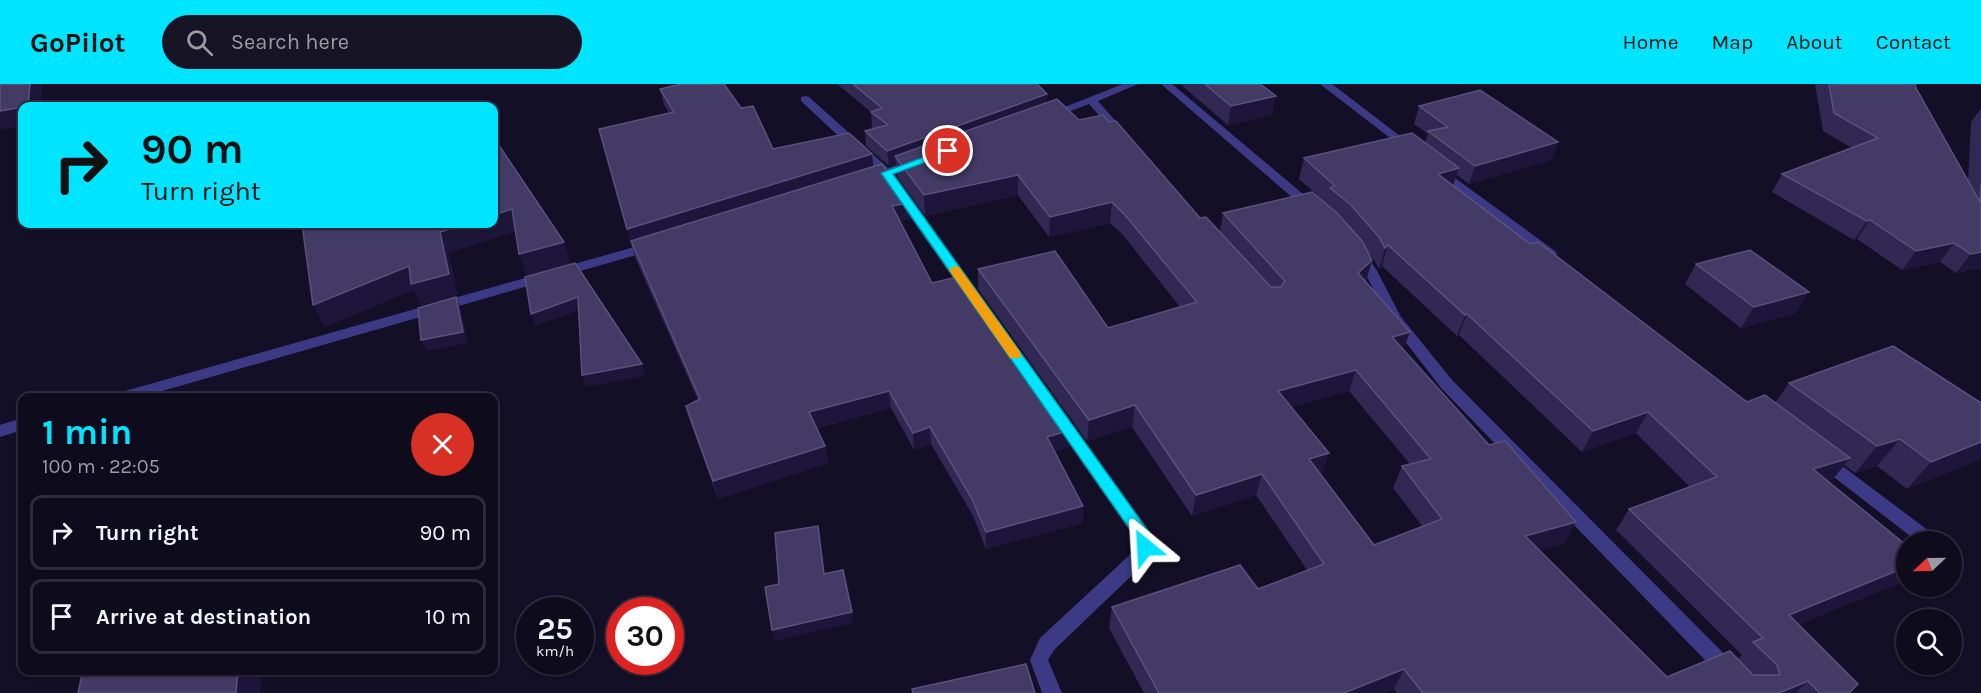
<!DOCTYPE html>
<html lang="en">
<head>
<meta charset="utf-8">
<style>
	body { margin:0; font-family:Karla,sans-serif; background:#171425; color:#f1f3f6; height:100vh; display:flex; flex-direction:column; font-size:22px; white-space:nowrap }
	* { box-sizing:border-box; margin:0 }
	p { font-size:20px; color:#9b9ba3 }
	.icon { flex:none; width:33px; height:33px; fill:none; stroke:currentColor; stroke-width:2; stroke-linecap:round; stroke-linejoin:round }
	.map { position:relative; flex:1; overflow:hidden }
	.side { position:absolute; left:18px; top:309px; width:480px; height:282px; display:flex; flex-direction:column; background:#0e0b1c; border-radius:12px; box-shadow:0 2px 4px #0004,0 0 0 2px #2e2b3b }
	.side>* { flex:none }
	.top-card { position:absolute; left:18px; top:18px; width:480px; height:126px; border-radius:12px; box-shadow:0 2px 4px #0004,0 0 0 2px #2e2b3b; background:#00e5ff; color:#111; overflow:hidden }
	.needle { width:39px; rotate:248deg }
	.controls { position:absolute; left:1896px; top:447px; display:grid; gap:12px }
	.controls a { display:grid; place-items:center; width:66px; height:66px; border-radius:50%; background:#0e0b1c; box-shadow:0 2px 4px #0004,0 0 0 2px #2e2b3b; font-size:30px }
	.speed { position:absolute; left:516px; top:513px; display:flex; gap:12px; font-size:30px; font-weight:700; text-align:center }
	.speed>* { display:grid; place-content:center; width:78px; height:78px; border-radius:50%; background:#0e0b1c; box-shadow:0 2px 4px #0004,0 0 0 2px #2e2b3b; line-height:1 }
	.speed small { font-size:15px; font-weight:400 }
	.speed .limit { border:9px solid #d22; background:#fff; color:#111 }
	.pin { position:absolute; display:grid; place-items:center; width:51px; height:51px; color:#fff; margin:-26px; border:3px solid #fff; border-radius:50%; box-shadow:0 2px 6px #0007 }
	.me { position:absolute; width:66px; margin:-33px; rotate:333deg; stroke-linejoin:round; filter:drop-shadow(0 0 4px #0008) }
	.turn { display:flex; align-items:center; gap:21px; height:126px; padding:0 24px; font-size:27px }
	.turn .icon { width:78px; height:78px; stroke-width:2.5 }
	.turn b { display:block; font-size:42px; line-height:51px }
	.round { display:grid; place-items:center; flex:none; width:63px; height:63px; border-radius:32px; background:#171425 }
	.overview { display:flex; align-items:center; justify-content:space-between; height:102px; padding:0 24px }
	h1 { font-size:36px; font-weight:700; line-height:45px; color:#00e5ff }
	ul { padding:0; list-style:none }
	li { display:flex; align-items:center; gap:18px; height:75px; margin:0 12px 9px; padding:0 12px; border:3px solid #2e2b3b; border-radius:12px }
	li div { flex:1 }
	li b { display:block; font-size:22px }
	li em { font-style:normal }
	header { display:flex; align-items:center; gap:36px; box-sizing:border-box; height:84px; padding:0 30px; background:#00e5ff; color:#111 }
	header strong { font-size:28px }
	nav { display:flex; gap:33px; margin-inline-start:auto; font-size:21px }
	.search { width:420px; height:54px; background:#171425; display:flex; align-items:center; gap:15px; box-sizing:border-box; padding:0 21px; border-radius:33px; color:#9b9ba3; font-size:22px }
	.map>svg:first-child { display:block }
</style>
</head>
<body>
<header>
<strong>GoPilot</strong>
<div class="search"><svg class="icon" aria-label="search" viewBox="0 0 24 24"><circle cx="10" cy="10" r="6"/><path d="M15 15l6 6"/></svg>Search here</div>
<nav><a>Home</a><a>Map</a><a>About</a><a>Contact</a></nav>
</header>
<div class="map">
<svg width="1981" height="609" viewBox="0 0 1981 609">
	<rect width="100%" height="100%" fill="#130f26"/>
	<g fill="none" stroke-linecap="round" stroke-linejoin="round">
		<g fill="#3d3a85" fill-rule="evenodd">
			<polygon points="1123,0 1138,0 1098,17 1127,50 1127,54 1119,54 1089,20 1052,34 1044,34 1042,32"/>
			<polygon points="1161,0 1172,0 1316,121 1318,124 1316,127 1308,127"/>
			<polygon points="1320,0 1332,0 1417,65 1411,68 1407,67"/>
			<polygon points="805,12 809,13 888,84 915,75 919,76 919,82 893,90 976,206 978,209 976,212 966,212 883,94 866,97 866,91 877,88 801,17 801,13"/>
			<polygon points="1440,83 1555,167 1557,170 1555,173 1545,173 1436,90 1436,84"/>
			<polygon points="652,158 657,159 658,162 657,165 138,314 111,314 118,309"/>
			<polygon points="1359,166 1364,167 1376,185 1401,233 1453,297 1757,603 1760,609 1737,609 1442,305 1390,238 1363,185 1352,170"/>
			<polygon points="1058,327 1063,328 1149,447 1154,463 1149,475 1054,566 1048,576 1062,609 1042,609 1030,576 1040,554 1135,466 1135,454 1050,332 1053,328"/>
			<polygon points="22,334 22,346 0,353 0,341"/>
			<polygon points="1823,370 1829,372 1937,453 1939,458 1918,458 1817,380 1815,376 1817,372"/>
		</g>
	</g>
	<g fill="#312854" fill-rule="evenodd">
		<path d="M837,0H1037L1047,10V18L1079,36L1200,134L1220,147L1223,129L1326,120V119L1299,95L1304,74L1425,58L1428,50L1414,40L1419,22L1558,58L1551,76L1469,100L1457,91L1453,102L1530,160L1747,318L1775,319L1789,299L1981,319V375L1907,405L1877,382L1855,389L1844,381L1833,395L1827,397L1906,461V495L1905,497L1799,540L1849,609H1397L1394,605L1385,609H1144L1109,544L1112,523L1258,505L1307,486L1256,411L1192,432L1132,343L1087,357L978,205V185L1108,244L1180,223L1123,151L1110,139L1049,153L1018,111L925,132L897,92L896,80L889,82L866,62L865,47L873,45L872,44L871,28ZM1368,168L1373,174L1379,185L1382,182L1457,252L1459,251L1582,368L1636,349L1690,403L1629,425L1616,446L1742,571L1738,575L1667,593L1539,466L1564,460L1576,438L1489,361L1403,266L1366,198L1372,176ZM1349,307L1410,380L1402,382L1393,404L1423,443L1374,461L1321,391H1322L1291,323Z"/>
		<polygon points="1180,0 1260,0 1272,31 1228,41"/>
		<polygon points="1815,0 1915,0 1916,4 1968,96 1971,38 1981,24 1981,184 1956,189 1940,178 1902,186 1857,155 1854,156 1772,108 1782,90 1852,64 1823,47"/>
		<polygon points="660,5 741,24 773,65 873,83 909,119 910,135 900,137 932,199 1069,363 1055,367 1083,422 1082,439 986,465 973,432 931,360 914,366 891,324 817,344 825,362 828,379 718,415 691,340 686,322 698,316 635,173 599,45 669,29 664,21"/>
		<polygon points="1696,180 1796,229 1741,244 1685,200"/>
	</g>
	<g fill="#1d163a">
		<polygon points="30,0 42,0 41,22 26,22"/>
		<polygon points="1047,10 1047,25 895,72 896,80 889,82 887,67"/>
		<polygon points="1276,12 1272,31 1228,41 1231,22"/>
		<polygon points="22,23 22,42 0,46 0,27"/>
		<polygon points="1558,58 1551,76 1469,100 1475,82"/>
		<polygon points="872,70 874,87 631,157 632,162 627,145"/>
		<polygon points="1459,84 1452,104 1438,90"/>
		<polygon points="1018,91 1018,111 925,132 924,111"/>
		<polygon points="1112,118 1110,139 1049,153 1050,133"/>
		<polygon points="909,119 910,135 893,139 892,122"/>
		<polygon points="512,125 520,146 449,169 458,211 421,222 414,206 325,243 313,221 409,182 440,148 467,140 494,140 494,131"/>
		<polygon points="1870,136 1857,155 1854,156 1867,137"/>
		<polygon points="564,158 571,180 527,192 519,170"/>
		<polygon points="1954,159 1940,178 1902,186 1916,167"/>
		<polygon points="1388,161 1382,182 1379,185 1385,164"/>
		<polygon points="1981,168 1981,184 1956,189 1971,170"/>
		<polygon points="1372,176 1366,197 1352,210 1358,189"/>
		<polygon points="1809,208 1796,229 1741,244 1754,223"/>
		<polygon points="456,213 461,225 468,259 427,267 421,256"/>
		<polygon points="578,213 582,225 536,242 531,230"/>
		<polygon points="1467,230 1459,251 1457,252 1465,231"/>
		<polygon points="1410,248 1402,269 1392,253"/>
		<polygon points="642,280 646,292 586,303 582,291"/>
		<polygon points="1356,286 1349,307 1272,328 1278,307"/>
		<polygon points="889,307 891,324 812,345 809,328"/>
		<polygon points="1135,321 1132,343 1087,357 1089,336"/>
		<polygon points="1648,328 1636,349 1582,368 1593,347"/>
		<polygon points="930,343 931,360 914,366 913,349"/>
		<polygon points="1070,346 1069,363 1046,370 1047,353"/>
		<polygon points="1900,355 1877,382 1855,389 1877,362"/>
		<polygon points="1981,358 1981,375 1907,405 1931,378"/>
		<polygon points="825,362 828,379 718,415 713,397"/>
		<polygon points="1329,369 1322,391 1303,397 1309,375"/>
		<polygon points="1850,374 1833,395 1796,406 1813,385"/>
		<polygon points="1262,390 1256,411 1192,432 1196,411"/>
		<polygon points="1083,422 1082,439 986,465 986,448"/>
		<polygon points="1576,438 1564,460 1514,473 1525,452"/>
		<polygon points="1906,483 1906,495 1905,497 1771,551 1789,531"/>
		<polygon points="852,528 853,539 775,557 772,546"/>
		<polygon points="1404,585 1394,605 1385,609 1344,609"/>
		<polygon points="238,586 262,586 260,609 236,609"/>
		<polygon points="1808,597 1796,609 1779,609"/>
	</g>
	<g fill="#433a66" stroke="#5a527e" stroke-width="1.5" fill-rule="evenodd">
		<polygon points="0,0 30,0 28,22 0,27"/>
		<polygon points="681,0 724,0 741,24 753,22 773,65 849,49 872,70 627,145 599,45 674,28 660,5"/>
		<polygon points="853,0 1037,0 1047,10 887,67 865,47 888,41 871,28 882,24"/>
		<polygon points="1205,0 1260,0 1276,12 1231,22"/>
		<polygon points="1829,0 1915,0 1916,4 1980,118 1981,100 1981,168 1971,170 1954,159 1916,167 1870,136 1867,137 1782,90 1878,54 1834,29"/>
		<polygon points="1480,6 1558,58 1475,82 1428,47 1448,43 1419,22"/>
		<path d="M1057,15L1079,36L1103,31L1109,38L1116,37L1200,134L1206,133L1271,203H1281L1285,197L1223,129L1312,108L1337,129L1362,157L1372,176L1358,189L1410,248L1392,253L1489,361L1505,357L1576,438L1525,452L1667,593L1730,567L1753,591H1780L1777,581L1753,558L1763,554L1629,425L1717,393L1648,328L1593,347L1467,230L1465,231L1388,161L1385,164L1379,153L1350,120L1330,104L1335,102L1304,74L1412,49L1459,84L1438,90L1530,160L1538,158L1747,318L1765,311L1850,374L1813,385L1906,461V483L1789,531L1858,600L1849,609H1820L1808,597L1779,609H1423L1404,585L1344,609H1159L1112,523L1240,481L1258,505L1324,480L1262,390L1196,411L1135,321L1089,336L978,185L1055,167L1108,244L1197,218L1125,131L1112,118L1050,133L1018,91L924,111L895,72ZM1356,286L1431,375L1402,382L1442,435L1374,461L1309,375L1329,369L1278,307Z"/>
		<polygon points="494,46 498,60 564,158 519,170 512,125 494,131"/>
		<polygon points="882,80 909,119 892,122 932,199 961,192 1070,346 1047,353 1083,422 986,448 972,415 930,343 913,349 889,307 809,328 825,362 713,397 686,322 700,315 631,157"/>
		<polygon points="302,140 467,140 440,148 449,190 411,200 409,182 313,221"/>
		<polygon points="1750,166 1809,208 1754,223 1696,180"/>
		<polygon points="575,179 642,280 582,291 578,213 531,230 525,193"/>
		<polygon points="456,213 463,248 421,256 418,224"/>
		<polygon points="1893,262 1981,319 1981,358 1931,378 1900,355 1877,362 1789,299"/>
		<polygon points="818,442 824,490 843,486 852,528 772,546 765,503 779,500 775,449"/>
		<polygon points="1026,580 1035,609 913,609 912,605"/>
		<polygon points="83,586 238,586 236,609 78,609"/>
	</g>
	<polygon fill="#00e5ff" stroke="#0095a6" stroke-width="1.5" points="948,64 951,65 951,69 893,90 1149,448 1153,463 1150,467 1145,469 1139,467 1136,454 881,89"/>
	<polygon fill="#f59e0b" points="955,182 959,183 1020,268 1021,271 1020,274 1010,274 949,186"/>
</svg>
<div class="controls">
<a><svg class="needle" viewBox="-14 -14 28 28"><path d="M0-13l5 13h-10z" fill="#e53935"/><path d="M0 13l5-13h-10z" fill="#9b9ba3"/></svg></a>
<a><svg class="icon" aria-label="search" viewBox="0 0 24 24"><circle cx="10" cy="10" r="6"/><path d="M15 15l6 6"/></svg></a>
</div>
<div class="speed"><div>25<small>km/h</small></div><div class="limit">30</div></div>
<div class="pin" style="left:948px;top:67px;background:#d93025"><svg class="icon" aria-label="arrive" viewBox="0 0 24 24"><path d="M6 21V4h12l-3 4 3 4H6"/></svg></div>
<svg class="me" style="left:1145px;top:463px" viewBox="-20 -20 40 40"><path d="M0-17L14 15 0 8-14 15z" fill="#00e5ff" stroke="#fff" stroke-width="4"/></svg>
<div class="top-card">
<div class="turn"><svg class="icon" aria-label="right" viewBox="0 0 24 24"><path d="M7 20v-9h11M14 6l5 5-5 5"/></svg><div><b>90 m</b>Turn right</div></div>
</div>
<section class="side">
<div class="overview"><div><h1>1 min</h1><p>100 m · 22:05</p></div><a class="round" style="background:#d93025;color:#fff"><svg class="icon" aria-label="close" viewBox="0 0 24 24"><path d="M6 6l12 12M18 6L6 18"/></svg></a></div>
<ul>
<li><svg class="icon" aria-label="right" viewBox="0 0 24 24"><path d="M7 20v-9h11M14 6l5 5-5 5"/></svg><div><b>Turn right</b></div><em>90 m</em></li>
<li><svg class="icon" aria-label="arrive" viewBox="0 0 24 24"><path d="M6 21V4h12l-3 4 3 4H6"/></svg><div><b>Arrive at destination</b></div><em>10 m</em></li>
</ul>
</section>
</div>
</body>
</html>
